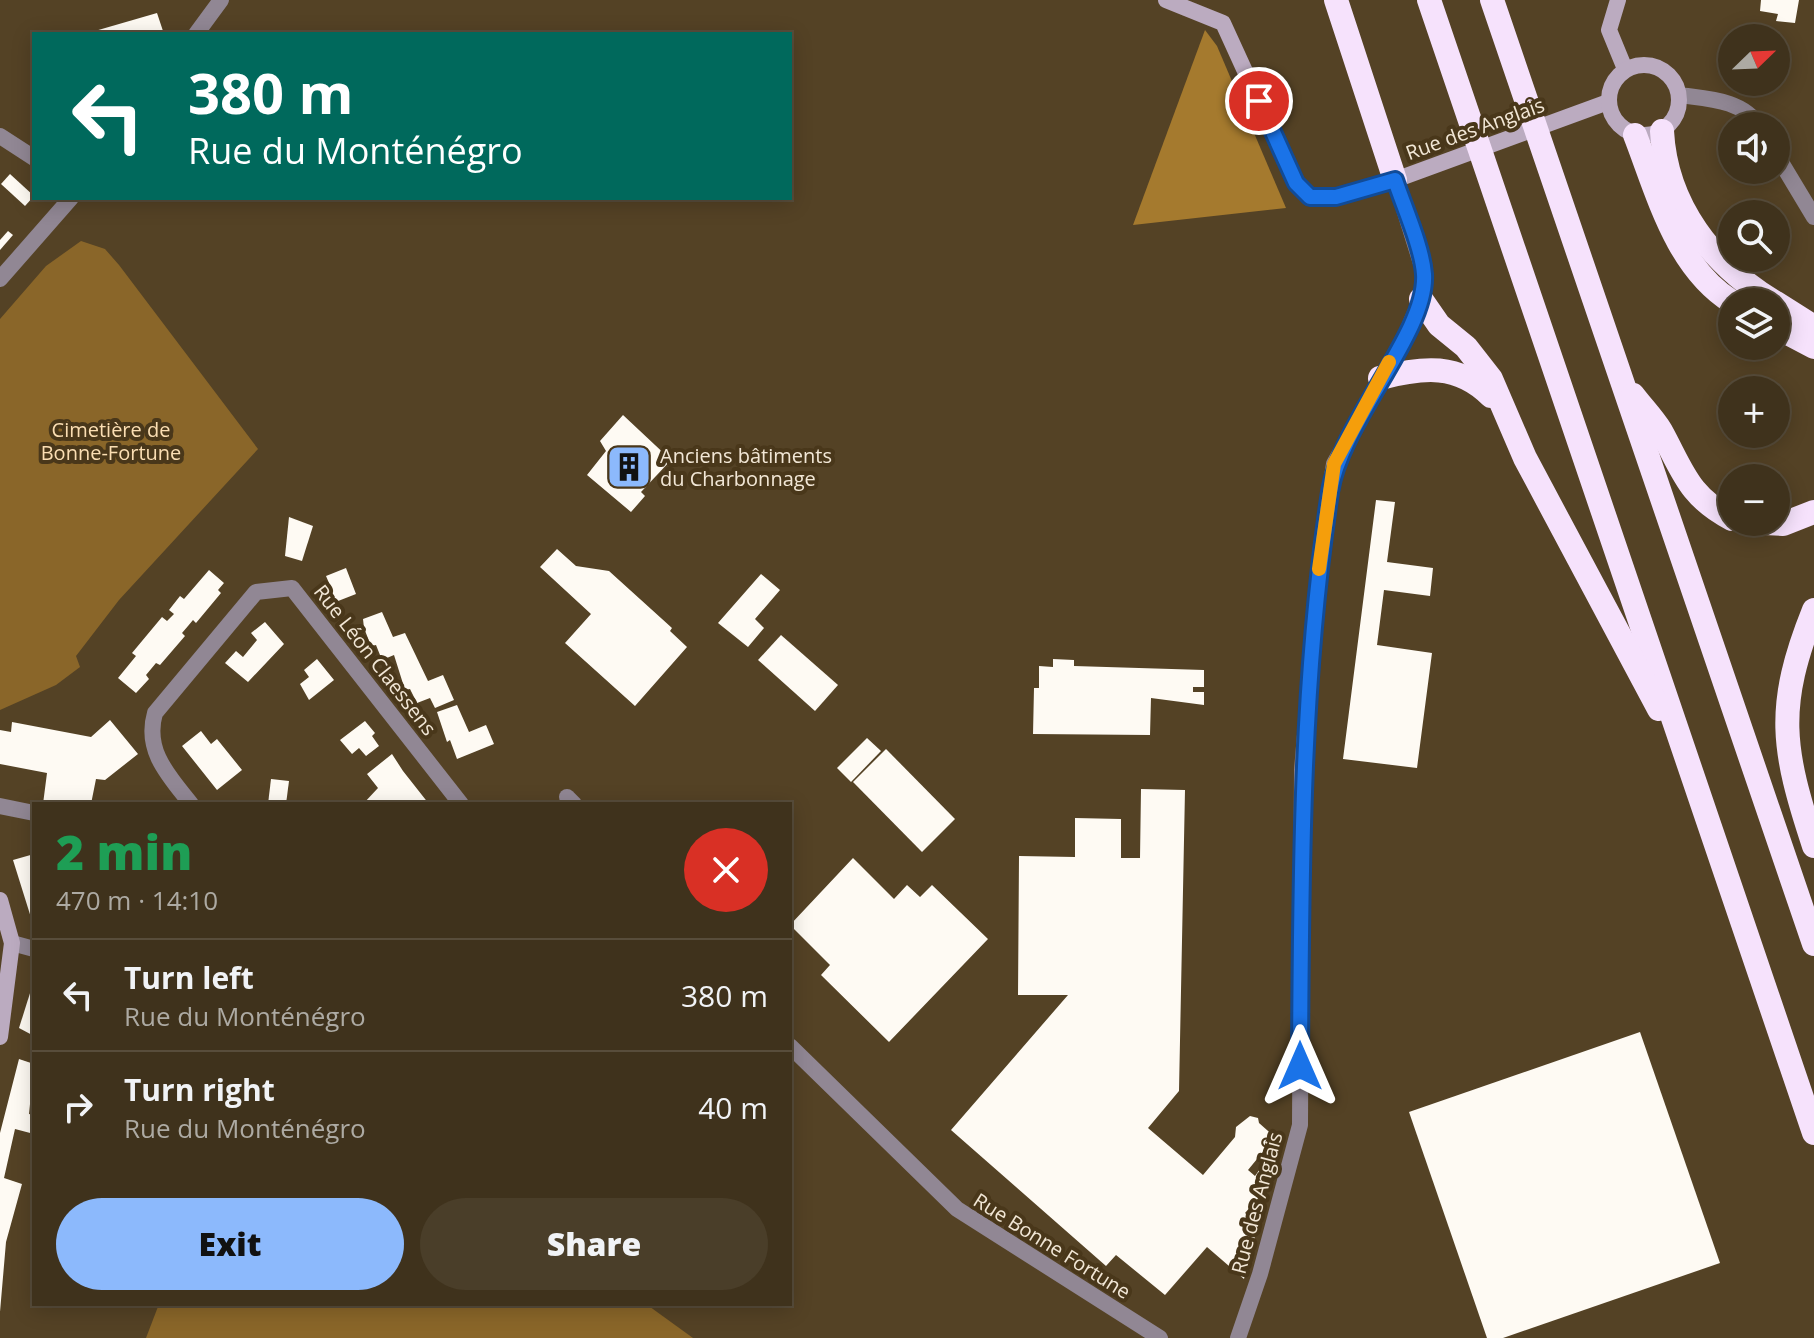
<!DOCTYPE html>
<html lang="en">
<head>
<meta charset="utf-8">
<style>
	body { margin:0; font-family:"Open Sans",sans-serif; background:#4a3e29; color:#f1f3f6; height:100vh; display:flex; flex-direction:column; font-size:30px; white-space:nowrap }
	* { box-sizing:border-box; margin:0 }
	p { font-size:26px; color:#adaaa3 }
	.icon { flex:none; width:44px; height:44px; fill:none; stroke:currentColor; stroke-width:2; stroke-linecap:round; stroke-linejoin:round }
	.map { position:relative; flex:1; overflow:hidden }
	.drawer { position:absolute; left:32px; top:802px; width:760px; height:504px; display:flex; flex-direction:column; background:#3f321c; border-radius:0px; box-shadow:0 4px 20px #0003,0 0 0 2px #584d3b }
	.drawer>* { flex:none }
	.banner { position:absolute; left:32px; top:32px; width:760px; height:168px; border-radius:0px; box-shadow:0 4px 20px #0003,0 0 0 2px #584d3b; background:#00695c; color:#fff; overflow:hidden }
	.needle { width:52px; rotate:67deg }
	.fabs { position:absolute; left:1718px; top:24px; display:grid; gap:16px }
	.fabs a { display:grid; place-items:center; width:72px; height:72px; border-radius:50%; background:#3f321c; box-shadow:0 4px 20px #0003,0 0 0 2px #584d3b; font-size:40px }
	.pin { position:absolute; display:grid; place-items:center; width:68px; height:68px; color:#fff; margin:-34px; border:4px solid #fff; border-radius:50%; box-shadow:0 2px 8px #0007 }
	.me { position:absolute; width:88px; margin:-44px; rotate:0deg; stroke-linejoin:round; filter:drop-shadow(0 0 6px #0008) }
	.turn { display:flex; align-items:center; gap:28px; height:168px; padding:0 24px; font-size:36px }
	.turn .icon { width:104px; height:104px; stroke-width:2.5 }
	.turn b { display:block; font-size:56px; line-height:68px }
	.round { display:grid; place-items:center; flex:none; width:84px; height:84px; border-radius:42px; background:#4a3e29 }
	.head { display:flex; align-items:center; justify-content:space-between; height:136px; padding:0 24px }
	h1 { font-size:48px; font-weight:800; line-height:60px; color:#1e9e55 }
	.primary-button { display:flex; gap:16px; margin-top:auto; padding:16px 24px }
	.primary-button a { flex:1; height:92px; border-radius:48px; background:#8cb9fc; color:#111; font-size:32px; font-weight:800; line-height:92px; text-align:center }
	.primary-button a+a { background:#4a3e29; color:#f1f3f6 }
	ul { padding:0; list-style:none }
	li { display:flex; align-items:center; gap:24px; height:112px; padding:0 24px; border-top:2px solid #584d3b }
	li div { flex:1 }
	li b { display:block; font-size:30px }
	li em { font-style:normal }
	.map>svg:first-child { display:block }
</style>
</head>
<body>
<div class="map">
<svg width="1814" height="1338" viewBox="0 0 1814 1338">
	<rect width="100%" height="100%" fill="#544225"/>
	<g fill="#8a6629">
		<polygon points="81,241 105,249 119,265 258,449 119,600 76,656 80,667 56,685 0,710 0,319 46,266"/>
		<polygon points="159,1304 646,1304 693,1338 146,1338"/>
	</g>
	<polygon fill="#a57a2e" points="1205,30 1217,46 1286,208 1133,225"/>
	<g fill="#fefaf3">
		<polygon points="1761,0 1799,0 1795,23 1776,21 1778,14 1760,11"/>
		<polygon points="157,13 164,34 88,34 88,33"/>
		<polygon points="10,174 34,196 25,206 1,184"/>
		<polygon points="8,231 13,235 0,250 0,240"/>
		<polygon points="623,415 671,460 641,492 645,496 631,512 587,475 606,451 600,441"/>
		<polygon points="1376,500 1395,502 1387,562 1433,568 1430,596 1384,590 1377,645 1432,653 1417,768 1343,759"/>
		<polygon points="289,517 313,526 302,561 285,556"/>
		<polygon points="557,549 576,566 609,571 672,628 670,631 687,647 635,706 565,643 591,614 540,567"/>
		<polygon points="346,568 356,594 333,603 325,585 329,583 326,576"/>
		<polygon points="209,570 224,583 218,590 221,593 196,623 193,620 188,626 182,633 185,636 160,665 156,663 146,675 149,679 136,693 118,678 136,656 132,653 162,617 167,621 174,614 169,610 180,596 184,599"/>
		<polygon points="761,574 780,590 755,619 764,628 748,647 718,623"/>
		<polygon points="382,612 393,637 405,633 428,681 443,675 454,700 435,708 430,698 417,703 410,689 405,690 394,655 382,660 376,645 371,646 364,628 363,619"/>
		<polygon points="265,622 284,644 248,682 225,663 236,651 243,657 257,640 251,633"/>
		<polygon points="781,635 838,685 815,711 758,660"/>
		<polygon points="317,659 334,680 309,700 300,684 309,677 304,670"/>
		<polygon points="1053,659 1074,660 1074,666 1204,670 1204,687 1193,687 1193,692 1204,692 1204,705 1151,698 1150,735 1033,734 1034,688 1039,688 1039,666 1053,667"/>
		<polygon points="457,705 469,732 486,725 494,744 457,759 450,740 447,742 437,712"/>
		<polygon points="110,720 138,754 105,780 96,779 91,804 43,804 47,773 0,764 0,730 11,732 12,722 91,737"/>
		<polygon points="365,721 375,733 372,736 379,746 366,756 359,748 352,754 340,740"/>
		<polygon points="201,731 211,744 217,739 242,770 217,790 182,746"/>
		<polygon points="867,738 881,751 851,782 837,768"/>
		<polygon points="886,749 955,819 922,852 853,782"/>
		<polygon points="392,754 403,771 429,804 363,804 378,788 367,774"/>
		<polygon points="271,779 289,781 286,804 268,804"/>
		<polygon points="1141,789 1185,790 1179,1091 1148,1128 1203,1175 1235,1137 1236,1127 1250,1116 1258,1118 1259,1123 1275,1137 1248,1170 1255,1176 1260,1169 1270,1178 1268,1187 1245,1213 1258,1224 1244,1279 1207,1247 1165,1295 1116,1255 1106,1266 951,1130 1068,995 1018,995 1019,856 1075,857 1075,818 1121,819 1121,858 1140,858"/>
		<polygon points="34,854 34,923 33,924 13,860"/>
		<polygon points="853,858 894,899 907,885 920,897 932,885 988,939 889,1042 821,975 830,965 790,925"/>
		<polygon points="31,990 34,991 34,1036 19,1028"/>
		<polygon points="1640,1032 1720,1263 1503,1338 1487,1338 1409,1112"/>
		<polygon points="19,1059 34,1064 29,1114 34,1115 34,1134 15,1129 4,1178 22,1184 6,1242 0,1312 0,1133"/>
	</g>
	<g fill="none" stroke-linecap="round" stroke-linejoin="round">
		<g stroke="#918794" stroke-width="16">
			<polyline points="196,34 221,0"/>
			<path d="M1679,95C1707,99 1742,99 1759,126"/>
			<polyline points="0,136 34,158"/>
			<polyline points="1776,154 1814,217"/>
			<polyline points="0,279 71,198"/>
			<polyline points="567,797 574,804"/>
			<path d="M191,804C169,776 144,751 155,713L256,592L292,588L461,804"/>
			<polyline points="0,806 34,813"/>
			<polyline points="12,943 34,949"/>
			<polyline points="790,1046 957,1209 1160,1338"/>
			<polyline points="1238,1338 1260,1274 1300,1125 1302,770 1321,547 1334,464 1406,334 1421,299 1424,273 1395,180"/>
		</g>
		<g stroke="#bbabc0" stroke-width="16">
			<polyline points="1166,0 1223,23 1296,183 1310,197 1336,197 1395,180 1608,102"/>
			<polyline points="1618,0 1609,30 1625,69"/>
			<circle cx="1644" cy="100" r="35"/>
			<polyline points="0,900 12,943 0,1037"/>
		</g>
		<g stroke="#f6e2fc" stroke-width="24">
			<polyline points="1336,0 1395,180"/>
			<polyline points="1429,0 1814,1133"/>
			<polyline points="1492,0 1814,944"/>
			<path d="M1662,131C1666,206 1712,264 1774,302"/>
			<path d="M1635,135C1658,194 1676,267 1732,302"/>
			<polyline points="1421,299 1439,325 1466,347 1491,379 1525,458 1659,709"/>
			<polyline points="1776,303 1814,327"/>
			<polyline points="1776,327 1814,347"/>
			<path d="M1380,378C1423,367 1458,363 1491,396"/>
			<path d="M1633,395C1642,407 1653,418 1661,431C1683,471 1688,496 1732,519"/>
			<polyline points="1744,522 1783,524 1814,512"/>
			<path d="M1814,610C1775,707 1782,749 1814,846"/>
		</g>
	</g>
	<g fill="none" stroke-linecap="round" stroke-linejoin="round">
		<g stroke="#114b97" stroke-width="20">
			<path id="route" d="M1259,101L1296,183L1310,197H1336L1395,180C1404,207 1422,247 1424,274C1428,332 1341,421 1330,492C1301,683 1301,874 1300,1066"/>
		</g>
		<use href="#route" stroke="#1a73e8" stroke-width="14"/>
		<polyline stroke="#f59e0b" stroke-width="14" points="1319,569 1334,464 1389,362"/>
	</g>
	<defs>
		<g id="building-square" transform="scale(2.3)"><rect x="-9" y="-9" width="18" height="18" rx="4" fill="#8cb9fc" stroke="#49371a"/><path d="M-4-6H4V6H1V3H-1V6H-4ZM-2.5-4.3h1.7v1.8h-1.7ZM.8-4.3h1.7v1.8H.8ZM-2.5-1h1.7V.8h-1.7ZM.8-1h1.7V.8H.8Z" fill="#111"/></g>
	</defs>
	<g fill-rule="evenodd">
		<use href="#building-square" x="629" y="467"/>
	</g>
	<g text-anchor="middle" stroke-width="8" stroke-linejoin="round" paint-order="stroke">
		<g font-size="20" fill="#f2e7d6" stroke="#49371a">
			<text transform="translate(1475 129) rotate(-20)" y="7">Rue des Anglais</text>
			<text transform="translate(375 660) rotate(52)" y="7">Rue Léon Claessens</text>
			<text transform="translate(1257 1203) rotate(-75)" y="7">Rue des Anglais</text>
			<text transform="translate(1052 1246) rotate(32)" y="7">Rue Bonne Fortune</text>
		</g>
		<g font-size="20" fill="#fbdeb3" stroke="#49371a">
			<text x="111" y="437">Cimetière de<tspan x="111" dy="23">Bonne-Fortune</tspan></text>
		</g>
		<g font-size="20" fill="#f2e7d6" stroke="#49371a" text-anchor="start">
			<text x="660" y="463">Anciens bâtiments<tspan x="660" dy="23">du Charbonnage</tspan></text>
		</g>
	</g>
</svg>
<div class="fabs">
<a><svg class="needle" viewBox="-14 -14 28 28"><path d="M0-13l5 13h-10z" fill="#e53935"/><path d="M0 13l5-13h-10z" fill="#adaaa3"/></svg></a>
<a><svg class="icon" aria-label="sound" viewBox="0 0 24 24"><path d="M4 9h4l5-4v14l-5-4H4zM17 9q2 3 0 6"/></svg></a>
<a><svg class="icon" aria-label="search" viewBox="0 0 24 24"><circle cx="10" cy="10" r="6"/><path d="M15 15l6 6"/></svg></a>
<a><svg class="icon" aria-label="layers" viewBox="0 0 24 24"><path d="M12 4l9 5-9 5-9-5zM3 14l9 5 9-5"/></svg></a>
<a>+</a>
<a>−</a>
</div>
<div class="pin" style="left:1259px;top:101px;background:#d93025"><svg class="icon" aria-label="arrive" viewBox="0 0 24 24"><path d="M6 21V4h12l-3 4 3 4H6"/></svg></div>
<svg class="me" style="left:1300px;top:1066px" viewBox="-20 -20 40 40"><path d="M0-17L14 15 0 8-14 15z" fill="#1a73e8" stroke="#fff" stroke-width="4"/></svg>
<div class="banner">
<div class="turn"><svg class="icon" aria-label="left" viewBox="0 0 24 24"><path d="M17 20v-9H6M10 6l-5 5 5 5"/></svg><div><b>380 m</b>Rue du Monténégro</div></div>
</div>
<section class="drawer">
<div class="head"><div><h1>2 min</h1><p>470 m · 14:10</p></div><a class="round" style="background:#d93025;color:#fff"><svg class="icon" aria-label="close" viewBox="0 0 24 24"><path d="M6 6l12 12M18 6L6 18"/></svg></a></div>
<ul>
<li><svg class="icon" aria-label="left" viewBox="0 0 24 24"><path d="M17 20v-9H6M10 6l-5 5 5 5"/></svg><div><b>Turn left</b><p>Rue du Monténégro</p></div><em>380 m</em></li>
<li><svg class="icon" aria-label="right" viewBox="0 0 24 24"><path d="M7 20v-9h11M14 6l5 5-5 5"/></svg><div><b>Turn right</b><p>Rue du Monténégro</p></div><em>40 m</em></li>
</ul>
<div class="primary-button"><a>Exit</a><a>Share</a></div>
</section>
</div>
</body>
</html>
